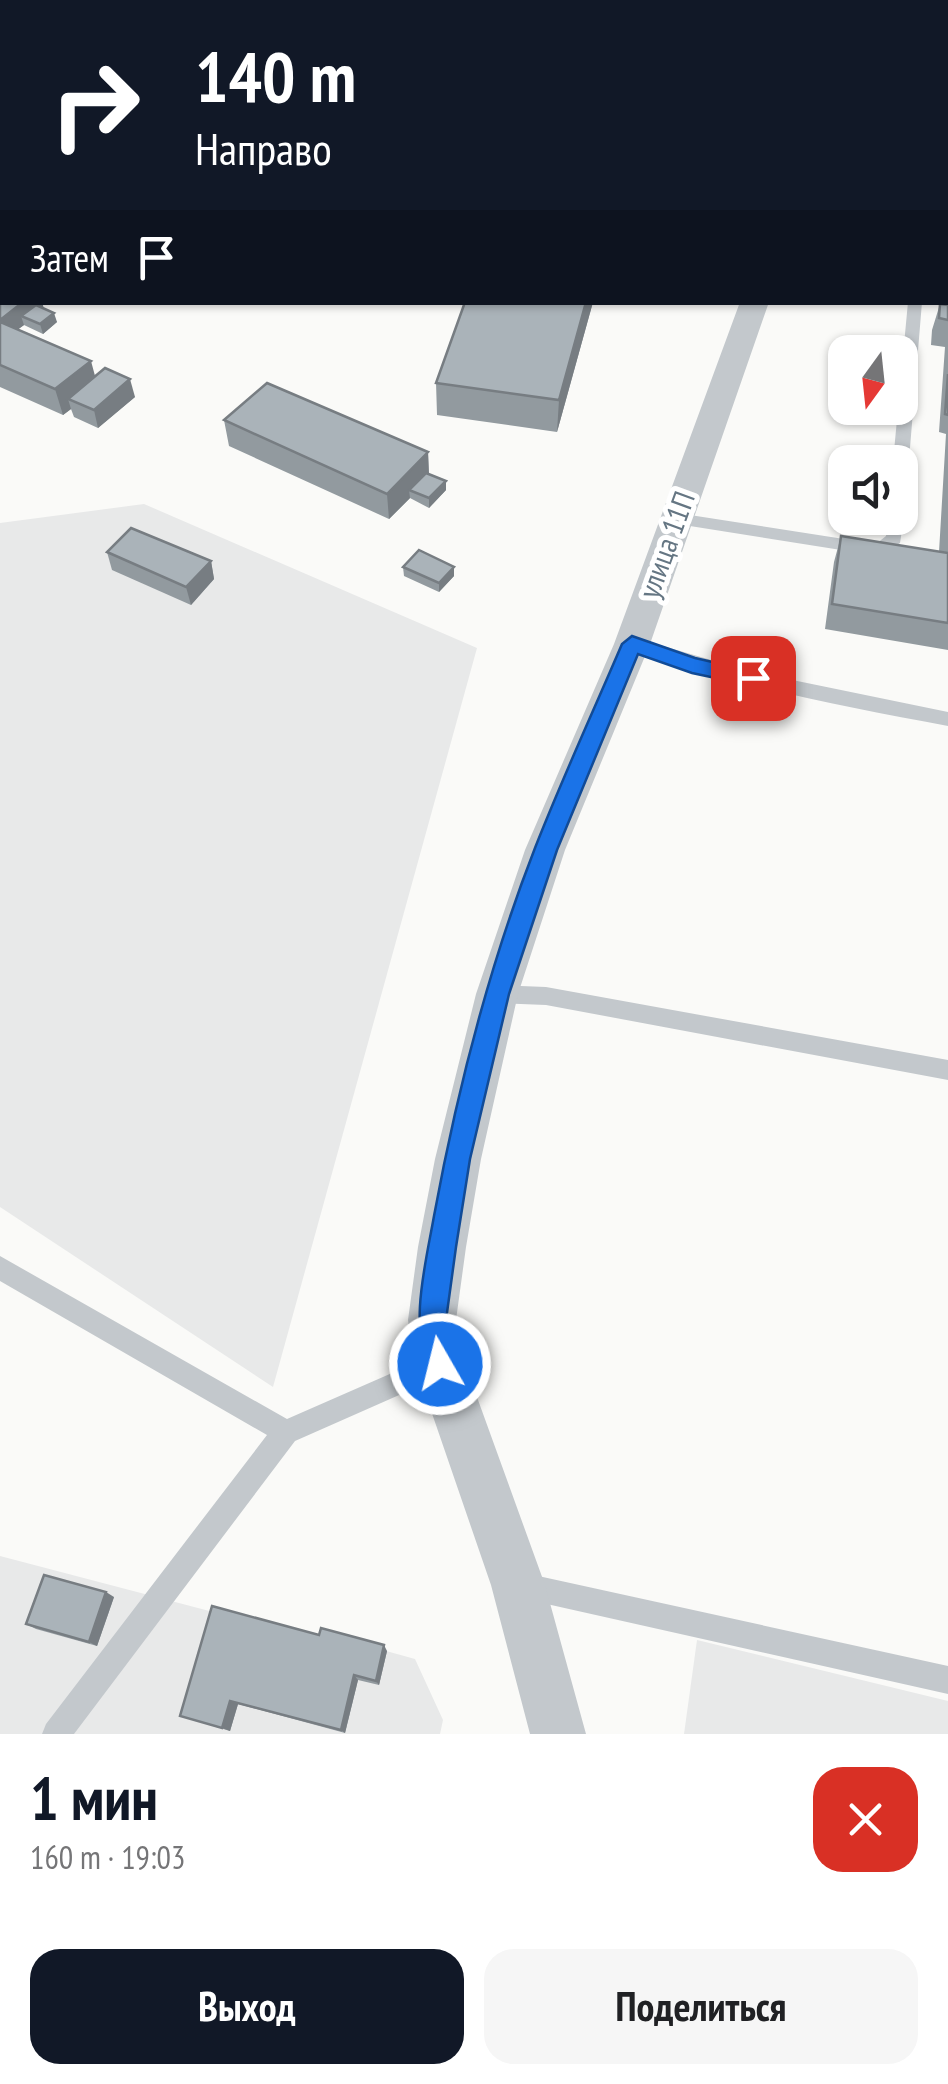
<!DOCTYPE html>
<html lang="ru">
<head>
<meta charset="utf-8">
<style>
	body { margin:0; font-family:"PT Sans Narrow",sans-serif; background:#f6f6f6; color:#202124; height:100vh; display:flex; flex-direction:column; font-size:38px; white-space:nowrap }
	* { box-sizing:border-box; margin:0 }
	p { font-size:32px; color:#757577 }
	.icon { flex:none; width:55px; height:55px; fill:none; stroke:currentColor; stroke-width:2; stroke-linecap:round; stroke-linejoin:round }
	.map { position:relative; height:1734px; overflow:hidden }
	.drawer { display:flex; flex-direction:column; background:#fff; flex:1 }
	.drawer>* { flex:none }
	.guide { position:absolute; left:0px; top:0px; width:950px; height:305px; box-shadow:0 2px 8px #0004; background:#111827; color:#fff; overflow:hidden }
	.needle { width:65px; rotate:195deg }
	.buttons { position:absolute; left:828px; top:335px; display:grid; gap:20px }
	.buttons a { display:grid; place-items:center; width:90px; height:90px; border-radius:20px; background:#fff; box-shadow:0 2px 8px #0004; font-size:50px }
	.pin { position:absolute; display:grid; place-items:center; width:85px; height:85px; color:#fff; margin:-42px; border-radius:20px; box-shadow:0 5px 15px #0006 }
	.me { position:absolute; width:110px; margin:-55px; rotate:352deg; stroke-linejoin:round; filter:drop-shadow(0 0 8px #0008) }
	.turn { display:flex; align-items:center; gap:35px; height:210px; padding:0 30px; font-size:45px }
	.turn .icon { width:130px; height:130px; stroke-width:2.5 }
	.turn b { display:block; font-size:70px; line-height:85px }
	.then { display:flex; align-items:center; height:95px; padding:0 30px; background:#0003; gap:20px; font-size:38px }
	.round { display:grid; place-items:center; flex:none; width:105px; height:105px; border-radius:30px; background:#f6f6f6 }
	.head { display:flex; align-items:center; justify-content:space-between; height:170px; padding:0 30px }
	h1 { font-size:60px; font-weight:800; line-height:75px; color:#111827 }
	.cta { display:flex; gap:20px; margin-top:auto; padding:20px 30px }
	.cta a { flex:1; height:115px; border-radius:30px; background:#111827; color:#fff; font-size:40px; font-weight:800; line-height:115px; text-align:center }
	.cta a+a { background:#f6f6f6; color:#202124 }
	.map>svg:first-child { display:block }
</style>
</head>
<body>
<div class="map">
<svg width="948" height="1734" viewBox="0 0 948 1734">
	<rect width="100%" height="100%" fill="#fafaf8"/>
	<g fill="#e8e9e9">
		<polygon points="144,504 477,648 273,1387 0,1207 0,523"/>
		<polygon points="0,1556 323,1641 325,1634 415,1659 443,1720 440,1734 0,1734"/>
		<polygon points="697,1640 948,1701 948,1734 684,1734"/>
	</g>
	<g fill="none" stroke-linecap="round" stroke-linejoin="round">
		<g fill="#c3c8cc" fill-rule="evenodd">
			<polygon points="908,302 922,302 908,472 900,477 900,462 893,462"/>
			<polygon points="677,513 876,544 886,536 888,518 900,518 900,513 904,518 900,543 879,556 671,523 669,519"/>
			<path d="M632,637L749,671L948,712V726C839,706 731,684 626,649L623,644Z"/>
			<polygon points="497,985 546,987 948,1060 948,1080 546,1005 497,1003 490,1001 486,994 490,987"/>
			<polygon points="0,1256 287,1419 440,1352 449,1355 452,1364 449,1373 295,1441 74,1734 42,1734 46,1724 267,1435 0,1281"/>
			<polygon points="520,1572 948,1666 948,1694 520,1598 511,1594 507,1585 511,1576"/>
		</g>
		<polygon fill="#c3c8cc" fill-rule="evenodd" points="740,302 769,302 650,644 565,850 518,994 481,1159 466,1247 456,1320 465,1364 545,1585 586,1734 530,1734 491,1585 415,1364 408,1320 418,1247 435,1159 476,994 525,850 614,644"/>
	</g>
	<g fill="#929a9f">
		<polygon points="0,0 275,0 272,2 2,2 2,13 0,12"/>
		<polygon points="309,0 373,0 370,2 317,2"/>
		<polygon points="0,293 42,302 43,308 57,322 43,334 24,325 18,329 95,377 135,397 98,428 74,417 71,409 63,415 0,387"/>
		<polygon points="465,302 593,302 557,432 437,415 436,383"/>
		<polygon points="940,304 948,305 948,650 825,629 834,562 841,536 939,552 946,434 939,432 945,347 931,345 932,330"/>
		<polygon points="224,420 428,452 429,474 446,481 446,490 429,508 410,498 389,519 229,446"/>
		<polygon points="107,552 211,561 214,579 191,605 112,570"/>
		<polygon points="403,567 454,567 454,576 439,592 404,576"/>
		<polygon points="114,1597 97,1646 36,1629 26,1624"/>
		<polygon points="319,1635 387,1651 379,1685 358,1680 345,1733 238,1704 230,1731 180,1716"/>
	</g>
	<g fill="#777d82">
		<polygon points="228,0 275,0 272,2 224,2"/>
		<polygon points="354,0 373,0 370,2 354,2"/>
		<polygon points="23,302 42,302 44,309 21,316 24,325 4,340 0,327 0,320"/>
		<polygon points="586,302 593,302 557,432 559,400"/>
		<polygon points="54,313 57,322 43,334 40,324"/>
		<polygon points="91,361 98,387 68,399 71,409 63,415 55,389"/>
		<polygon points="130,379 135,397 98,428 94,410"/>
		<polygon points="428,452 429,478 409,490 410,498 389,519 387,494"/>
		<polygon points="446,481 446,490 429,508 429,498"/>
		<polygon points="211,561 214,579 191,605 186,587"/>
		<polygon points="454,567 454,576 439,592 439,583"/>
		<polygon points="106,1592 114,1597 97,1646 89,1642"/>
		<polygon points="384,1645 387,1651 379,1685 376,1681"/>
		<polygon points="354,1675 358,1680 345,1733 341,1730"/>
		<polygon points="230,1701 238,1704 230,1731 222,1728"/>
	</g>
	<g fill="#aab3b9" stroke="#777d82" stroke-width="2.5">
		<polygon points="54,0 228,0 224,2 62,2"/>
		<polygon points="2,291 2,302 23,302 0,320 0,293"/>
		<polygon points="465,302 586,302 559,400 436,383"/>
		<polygon points="940,304 948,305 948,320 939,318"/>
		<polygon points="36,305 54,313 40,324 21,316"/>
		<polygon points="0,322 91,361 55,389 0,365"/>
		<polygon points="105,368 130,379 94,410 68,399"/>
		<polygon points="948,374 948,415 945,414"/>
		<polygon points="267,383 428,452 387,494 224,420"/>
		<polygon points="426,473 446,481 429,498 409,490"/>
		<polygon points="131,528 211,561 186,587 107,552"/>
		<polygon points="841,536 948,553 948,623 832,604"/>
		<polygon points="419,550 454,567 439,583 403,567"/>
		<polygon points="44,1575 106,1592 89,1642 26,1624"/>
		<polygon points="212,1606 319,1635 321,1628 384,1645 376,1681 354,1675 341,1730 230,1701 222,1728 180,1716"/>
	</g>
	<path fill="#1a73e8" stroke="#114b97" stroke-width="2.5" d="M632,636L695,658L761,673L764,678L753,686L692,673L638,654L557,850L509,994L470,1159L456,1247L446,1320L454,1364L450,1374L440,1378L430,1374C409,1324 425,1267 434,1216C457,1091 489,966 535,848C562,779 593,712 622,644Z"/>
	<g text-anchor="middle" stroke-width="10" stroke-linejoin="round" paint-order="stroke">
		<g font-size="30" fill="#657683" stroke="#fff">
			<text transform="translate(667 545) rotate(-70)" y="10">улица 11П</text>
		</g>
	</g>
</svg>
<div class="buttons">
<a><svg class="needle" viewBox="-14 -14 28 28"><path d="M0-13l5 13h-10z" fill="#e53935"/><path d="M0 13l5-13h-10z" fill="#757577"/></svg></a>
<a><svg class="icon" aria-label="sound" viewBox="0 0 24 24"><path d="M4 9h4l5-4v14l-5-4H4zM17 9q2 3 0 6"/></svg></a>
</div>
<div class="pin" style="left:753px;top:678px;background:#d93025"><svg class="icon" aria-label="arrive" viewBox="0 0 24 24"><path d="M6 21V4h12l-3 4 3 4H6"/></svg></div>
<svg class="me" style="left:440px;top:1364px" viewBox="-20 -20 40 40"><circle r="17" fill="#1a73e8" stroke="#fff" stroke-width="3"/><path d="M0-11L8 9 0 5-8 9z" fill="#fff"/></svg>
<div class="guide">
<div class="turn"><svg class="icon" aria-label="right" viewBox="0 0 24 24"><path d="M7 20v-9h11M14 6l5 5-5 5"/></svg><div><b>140 m</b>Направо</div></div>
<div class="then">Затем<svg class="icon" aria-label="arrive" viewBox="0 0 24 24"><path d="M6 21V4h12l-3 4 3 4H6"/></svg></div>
</div>
</div>
<section class="drawer">
<div class="head"><div><h1>1 мин</h1><p>160 m · 19:03</p></div><a class="round" style="background:#d93025;color:#fff"><svg class="icon" aria-label="close" viewBox="0 0 24 24"><path d="M6 6l12 12M18 6L6 18"/></svg></a></div>
<div class="cta"><a>Выход</a><a>Поделиться</a></div>
</section>
</body>
</html>
